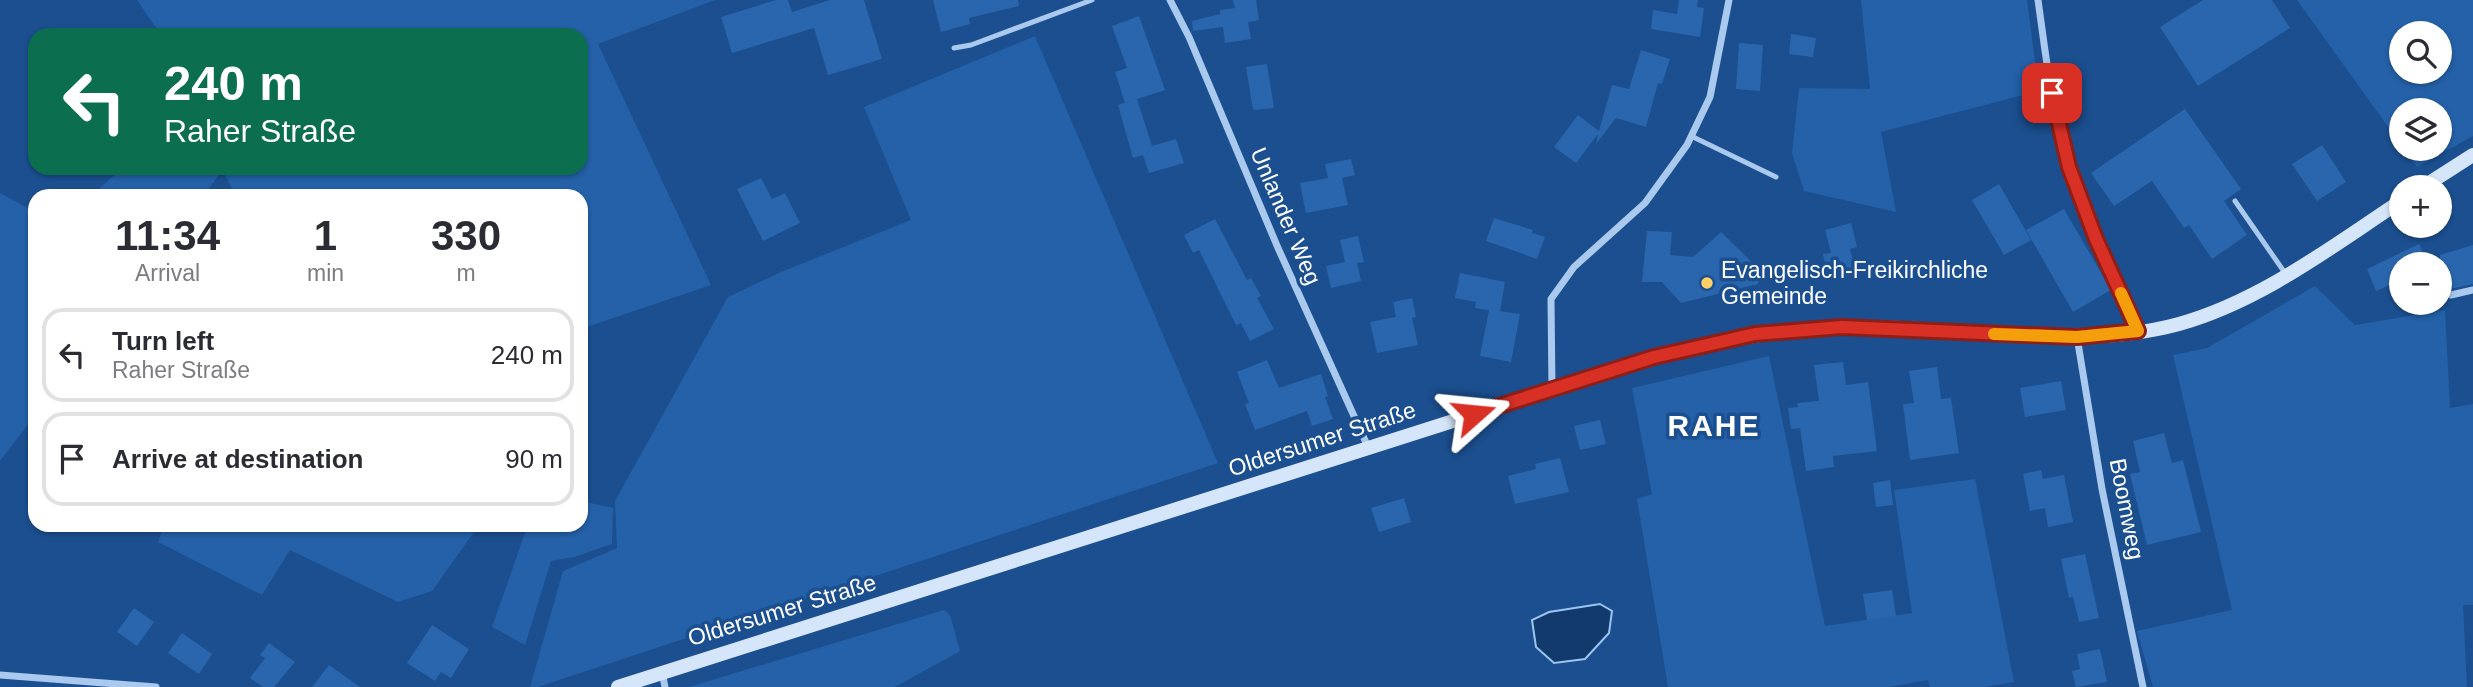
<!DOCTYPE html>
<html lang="en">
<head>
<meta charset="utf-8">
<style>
	body { margin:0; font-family:Helvetica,sans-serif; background:#f7f7f7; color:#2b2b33; height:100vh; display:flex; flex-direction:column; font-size:26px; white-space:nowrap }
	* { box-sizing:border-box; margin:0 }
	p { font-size:23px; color:#7c7c81 }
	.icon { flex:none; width:38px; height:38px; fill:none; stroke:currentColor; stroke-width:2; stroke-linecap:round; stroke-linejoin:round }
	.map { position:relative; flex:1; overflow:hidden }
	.panel { position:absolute; left:28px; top:189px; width:560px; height:343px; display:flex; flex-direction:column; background:#fff; border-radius:21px; box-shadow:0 2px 5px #0004 }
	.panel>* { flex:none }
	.hud { position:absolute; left:28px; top:28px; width:560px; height:147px; border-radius:21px; box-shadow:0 2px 5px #0004; background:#0b6e4f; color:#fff; overflow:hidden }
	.controls { position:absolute; left:2389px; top:21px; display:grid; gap:14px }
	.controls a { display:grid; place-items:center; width:63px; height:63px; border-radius:50%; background:#fff; box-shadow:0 2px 5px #0004; font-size:35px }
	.pin { position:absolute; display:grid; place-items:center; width:60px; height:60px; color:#fff; margin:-30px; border-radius:14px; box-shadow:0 4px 10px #0006 }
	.me { position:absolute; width:77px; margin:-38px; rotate:72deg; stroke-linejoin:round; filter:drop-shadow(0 0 5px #0008) }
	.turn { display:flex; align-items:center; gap:24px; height:147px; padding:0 21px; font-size:32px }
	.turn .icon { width:91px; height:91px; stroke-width:2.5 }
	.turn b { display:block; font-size:49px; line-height:60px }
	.eta { display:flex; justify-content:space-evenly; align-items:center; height:119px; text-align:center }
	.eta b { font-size:42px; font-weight:700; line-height:49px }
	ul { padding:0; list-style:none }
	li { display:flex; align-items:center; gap:21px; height:94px; margin:0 14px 10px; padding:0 7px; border:4px solid #e1e1e2; border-radius:21px }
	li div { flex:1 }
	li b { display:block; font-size:26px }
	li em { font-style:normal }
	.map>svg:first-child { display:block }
</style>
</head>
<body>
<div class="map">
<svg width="2473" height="687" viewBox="0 0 2473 687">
	<rect width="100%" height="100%" fill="#1b4f8f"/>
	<g fill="#2461a8" fill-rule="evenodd">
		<polygon points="137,0 715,0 598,44 711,285 581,329 581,196 235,196 223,170 203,196 91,196 122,168 581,168 581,35 161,35"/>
		<polygon points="1861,0 2027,0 2039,91 1881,132 1896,212 1804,191 1792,153 1799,88 1870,89"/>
		<path d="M2297,0H2473V136L2417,167L2404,149H2440V110H2401V145ZM2401,33H2440V72H2401Z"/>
		<polygon points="1035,36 1218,463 538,687 530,687 563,571 617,548 615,501 728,297 781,272 911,220 864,107"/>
		<polygon points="0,193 35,212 35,415 0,461"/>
		<polygon points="2315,286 2355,325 2445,310 2450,408 2473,404 2473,605 2463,605 2467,687 2153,687 2137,631 2232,610 2173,355 2207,348"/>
		<polygon points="1769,356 1825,626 1912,613 1894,490 1975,479 2014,682 1985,687 1930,687 1928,680 1889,687 1668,687 1637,499 1652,494 1632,388"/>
		<polygon points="581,501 613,508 612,544 574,557 551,561 525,645 492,627 526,530 504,525 581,525"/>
		<polygon points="164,525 479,525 432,591 398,602 290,550 262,595 158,542"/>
		<polygon points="944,610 950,615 960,651 895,687 689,687"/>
	</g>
	<polygon fill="#123a6d" stroke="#9cc4f0" stroke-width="2" points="1600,604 1612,611 1609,633 1585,659 1554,663 1536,647 1532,620 1549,612"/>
	<g fill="#2a66ad">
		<polygon points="776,0 788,0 792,12 830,0 864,0 882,59 828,75 814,28 732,53 721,17"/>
		<polygon points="933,0 1018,0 1019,6 969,18 970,24 941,32"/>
		<polygon points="1233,0 1256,0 1259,20 1248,22 1251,39 1225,43 1223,27 1193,31 1192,21 1220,14 1220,10 1235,8"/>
		<polygon points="1679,0 1698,0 1697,7 1704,8 1700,37 1651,29 1653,10 1677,14"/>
		<polygon points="2203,0 2272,0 2290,28 2198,86 2160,27"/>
		<polygon points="1139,16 1165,90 1125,103 1115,72 1127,68 1112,26"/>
		<polygon points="1791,34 1816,38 1813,57 1789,54"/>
		<polygon points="1739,43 1763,45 1760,91 1736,89"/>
		<polygon points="1641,50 1670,59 1662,84 1658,83 1646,127 1616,118 1596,144 1598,134 1576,163 1554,147 1578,115 1599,131 1612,85 1629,89"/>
		<polygon points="1267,64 1274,108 1253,110 1246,67"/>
		<polygon points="1137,99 1152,146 1176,139 1184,163 1149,173 1143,155 1133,158 1118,105"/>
		<polygon points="2185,109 2241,189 2224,201 2247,235 2212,259 2189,225 2184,228 2152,181 2114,206 2091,173"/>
		<polygon points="2322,145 2346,182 2317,201 2292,164"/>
		<polygon points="1351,159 1355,175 1342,178 1348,205 1306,213 1300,183 1328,178 1325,164"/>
		<polygon points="761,178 772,199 785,193 800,223 763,241 737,189"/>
		<polygon points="1999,184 2031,240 2004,255 1972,200"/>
		<polygon points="2064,209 2111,290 2073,312 2026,230"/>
		<polygon points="1494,218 1533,230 1532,233 1545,237 1537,259 1486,241"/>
		<polygon points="1215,219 1247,280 1251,278 1261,296 1257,298 1274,329 1250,341 1241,323 1236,325 1199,250 1193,253 1184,235"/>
		<polygon points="1851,223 1857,247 1850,249 1856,274 1829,281 1823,254 1831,253 1825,230"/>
		<polygon points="1647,231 1672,232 1670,255 1693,257 1721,232 1761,271 1758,284 1681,303 1662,282 1642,282"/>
		<polygon points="1358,236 1364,262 1357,263 1361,281 1331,288 1326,266 1345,262 1340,240"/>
		<polygon points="2419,244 2428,264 2401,264 2401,280 2376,291 2367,269"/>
		<polygon points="2473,245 2473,284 2450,289 2443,293 2440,284 2440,255"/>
		<polygon points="1460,273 1505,282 1500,311 1520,314 1511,362 1480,356 1489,310 1475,308 1476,302 1455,298"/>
		<polygon points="1412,298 1416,317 1412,318 1418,345 1377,353 1370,322 1396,317 1393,302"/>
		<polygon points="1267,360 1279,388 1321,374 1328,396 1325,397 1333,419 1312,426 1307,411 1255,430 1245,404 1249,403 1237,372"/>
		<polygon points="1843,362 1846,385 1868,382 1877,451 1833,456 1834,467 1806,471 1800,428 1791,429 1788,408 1798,407 1797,403 1819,401 1814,365"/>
		<polygon points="1937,367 1941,399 1951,398 1959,453 1910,460 1903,404 1914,403 1909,371"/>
		<polygon points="2061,381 2066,410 2025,417 2020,388"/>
		<polygon points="1600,420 1606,444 1580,450 1574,426"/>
		<polygon points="2164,433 2172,463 2183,460 2201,532 2147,545 2130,474 2140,472 2133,441"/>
		<polygon points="1560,458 1569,492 1515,504 1508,476 1536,469 1535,464"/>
		<polygon points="2041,470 2043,479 2064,475 2073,522 2048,527 2045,508 2030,511 2023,474"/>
		<polygon points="1890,480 1893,505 1876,507 1873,483"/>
		<polygon points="1404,498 1411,522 1379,532 1371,508"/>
		<polygon points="2085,554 2099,618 2079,622 2073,597 2069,598 2061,559"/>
		<polygon points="1892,590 1896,616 1867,620 1863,594"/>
		<polygon points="134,608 154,622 137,646 117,632"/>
		<polygon points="432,625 469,649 451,678 441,672 435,681 407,663"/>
		<polygon points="182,633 212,654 199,674 168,653"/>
		<polygon points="269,643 295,662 274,687 263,687 250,678 265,658 260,655"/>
		<polygon points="2100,649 2107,682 2076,687 2072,671 2080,669 2077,654"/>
		<polygon points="329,665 360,687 312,687"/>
	</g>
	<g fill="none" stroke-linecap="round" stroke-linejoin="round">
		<g stroke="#a9c9ee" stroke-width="5">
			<polyline points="954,48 971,45 1092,0"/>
			<polyline points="1691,136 1776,177"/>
			<polyline points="2235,201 2285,273"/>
		</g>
		<g stroke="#a9c9ee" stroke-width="7">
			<polyline points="1170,0 1189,37 1278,248 1368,447"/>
			<path d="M2038,0C2046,56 2052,114 2069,168C2087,224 2114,278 2138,331"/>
			<polyline points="2451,295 2473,290"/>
			<polyline points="2077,337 2102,489 2143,687"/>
			<polyline points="1552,389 1551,299 1574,267 1645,203 1687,145 1710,97 1729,0"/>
			<polyline points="662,672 665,687"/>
			<polyline points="0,675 156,687"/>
		</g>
		<g stroke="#d6e6fa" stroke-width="14">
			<polyline points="2423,187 2473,155"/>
			<path d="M618,687L1654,357C1717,343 1778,328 1842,327C1951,324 2073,353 2179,324C2261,301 2331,247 2401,201"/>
		</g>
	</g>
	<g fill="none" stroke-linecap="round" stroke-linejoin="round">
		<g stroke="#8d1f18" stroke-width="18">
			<polyline id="route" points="1474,414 1654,357 1755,334 1842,327 2077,337 2138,331 2096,239 2069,167 2052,93"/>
		</g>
		<use href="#route" stroke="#d93025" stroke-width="12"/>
		<polyline stroke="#f59e0b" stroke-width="12" points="1994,334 2077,337 2138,331 2121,293"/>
	</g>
	<circle fill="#ffd166" stroke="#1b4f8f" stroke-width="2.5" cx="1707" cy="283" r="7"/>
	<g text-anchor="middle" stroke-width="7" stroke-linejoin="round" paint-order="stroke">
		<g font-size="23" fill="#fff" stroke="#1b4f8f">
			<text transform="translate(1286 216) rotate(67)" y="8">Unlander Weg</text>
			<text transform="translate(1322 439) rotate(-18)" y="8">Oldersumer Straße</text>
			<text transform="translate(2127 509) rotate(79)" y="8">Boomweg</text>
			<text transform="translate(782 610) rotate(-17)" y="8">Oldersumer Straße</text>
		</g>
		<g font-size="23" fill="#fff" stroke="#1b4f8f" text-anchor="start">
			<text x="1721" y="278">Evangelisch-Freikirchliche<tspan x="1721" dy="26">Gemeinde</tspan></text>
		</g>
		<g font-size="30" font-weight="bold" letter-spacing="2" fill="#fff" stroke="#1b4f8f">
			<text x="1714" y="436">RAHE</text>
		</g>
	</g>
</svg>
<div class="controls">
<a><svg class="icon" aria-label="search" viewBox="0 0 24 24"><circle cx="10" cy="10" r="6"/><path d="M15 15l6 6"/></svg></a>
<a><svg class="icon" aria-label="layers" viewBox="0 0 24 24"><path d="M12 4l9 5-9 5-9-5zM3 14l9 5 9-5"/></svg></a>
<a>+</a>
<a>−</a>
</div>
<div class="pin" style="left:2052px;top:93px;background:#d93025"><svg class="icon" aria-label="arrive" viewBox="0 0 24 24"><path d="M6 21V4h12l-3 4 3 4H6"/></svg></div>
<svg class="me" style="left:1474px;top:414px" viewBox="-20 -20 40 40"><path d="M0-17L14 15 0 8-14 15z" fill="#d93025" stroke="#fff" stroke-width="4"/></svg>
<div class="hud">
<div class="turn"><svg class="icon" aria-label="left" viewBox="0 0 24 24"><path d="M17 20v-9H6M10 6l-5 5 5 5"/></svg><div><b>240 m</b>Raher Straße</div></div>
</div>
<section class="panel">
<div class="eta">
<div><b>11:34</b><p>Arrival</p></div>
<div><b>1</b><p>min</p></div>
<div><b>330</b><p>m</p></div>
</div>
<ul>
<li><svg class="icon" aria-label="left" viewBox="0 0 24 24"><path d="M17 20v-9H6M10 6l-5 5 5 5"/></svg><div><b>Turn left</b><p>Raher Straße</p></div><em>240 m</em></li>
<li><svg class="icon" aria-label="arrive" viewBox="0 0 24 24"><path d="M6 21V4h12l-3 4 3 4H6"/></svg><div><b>Arrive at destination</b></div><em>90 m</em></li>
</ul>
</section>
</div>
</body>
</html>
